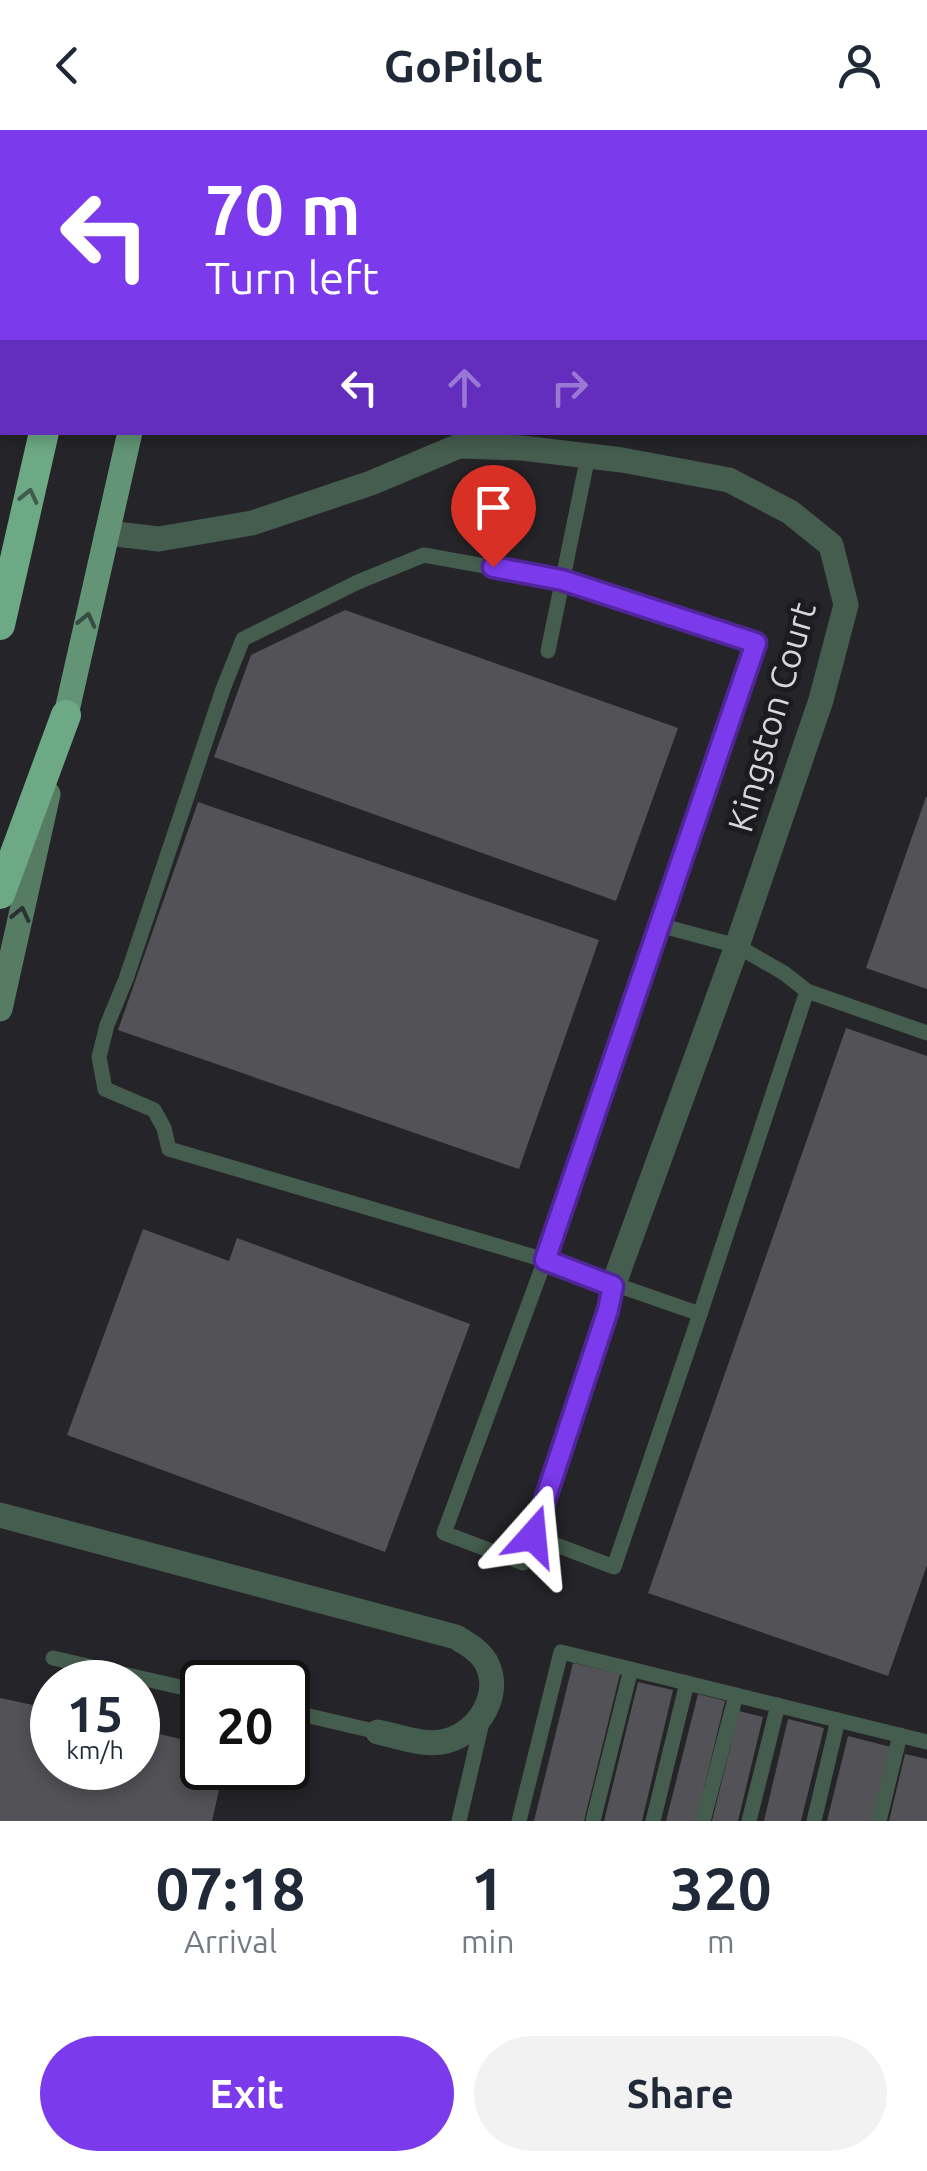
<!DOCTYPE html>
<html lang="en">
<head>
<meta charset="utf-8">
<style>
	body { margin:0; font-family:Ubuntu,sans-serif; background:#f2f2f3; color:#1f2937; height:100vh; display:flex; flex-direction:column; font-size:38px; white-space:nowrap }
	* { box-sizing:border-box; margin:0 }
	p { font-size:32px; color:#747a83 }
	.icon { flex:none; width:55px; height:55px; fill:none; stroke:currentColor; stroke-width:2; stroke-linecap:round; stroke-linejoin:round }
	.map { position:relative; height:1691px; overflow:hidden }
	.sheet { display:flex; flex-direction:column; background:#fff; flex:1 }
	.sheet>* { flex:none }
	.top-card { position:absolute; left:0px; top:0px; width:928px; height:305px; box-shadow:0 5px 15px #0003; background:#7c3aed; color:#fff; overflow:hidden }
	.speed { position:absolute; left:30px; top:1530px; display:flex; gap:20px; font-size:50px; font-weight:700; text-align:center }
	.speed>* { display:grid; place-content:center; width:130px; height:130px; border-radius:50%; background:#fff; box-shadow:0 5px 15px #0003; line-height:1 }
	.speed small { font-size:25px; font-weight:400 }
	.speed .limit { border:5px solid #111; border-radius:15px; background:#fff; color:#111 }
	.pin { position:absolute; display:grid; place-items:center; width:85px; height:85px; color:#fff; margin:-102px -42px; border-radius:50% 50% 50% 0; rotate:-45deg; box-shadow:0 0 10px #0007 }
	.pin .icon { rotate:45deg }
	.me { position:absolute; width:110px; margin:-55px; rotate:18deg; stroke-linejoin:round; filter:drop-shadow(0 0 8px #0008) }
	.turn { display:flex; align-items:center; gap:35px; height:210px; padding:0 40px; font-size:45px }
	.turn .icon { width:130px; height:130px; stroke-width:2.5 }
	.turn b { display:block; font-size:70px; line-height:85px }
	.lanes { display:flex; align-items:center; height:95px; padding:0 40px; background:#0003; justify-content:center; gap:50px; direction:ltr }
	.lanes .off { opacity:.35 }
	.eta { display:flex; justify-content:space-evenly; align-items:center; height:170px; text-align:center }
	.eta b { font-size:60px; font-weight:700; line-height:70px }
	.button { display:flex; gap:20px; margin-top:auto; padding:20px 40px }
	.button a { flex:1; height:115px; border-radius:60px; background:#7c3aed; color:#fff; font-size:40px; font-weight:700; line-height:115px; text-align:center }
	.button a+a { background:#f2f2f3; color:#1f2937 }
	header { display:flex; justify-content:space-between; align-items:center; height:130px; padding:0 40px; background:#fff; font-size:45px; font-weight:700 }
	.map>svg:first-child { display:block }
</style>
</head>
<body>
<header><svg class="icon" aria-label="back" viewBox="0 0 24 24"><path d="M15 5l-7 7 7 7"/></svg>GoPilot<svg class="icon" aria-label="person" viewBox="0 0 24 24"><circle cx="12" cy="8" r="4"/><path d="M4 21q1-7 8-7t8 7"/></svg></header>
<div class="map">
<svg width="927" height="1691" viewBox="0 0 927 1691">
	<rect width="100%" height="100%" fill="#252529"/>
	<g fill="none" stroke-linecap="round" stroke-linejoin="round">
		<polyline stroke="#4d4869" stroke-width="8" points="925,249 927,251"/>
	</g>
	<g fill="#525257">
		<polygon points="345,480 678,598 616,771 214,627 251,525"/>
		<polygon points="926,667 927,667 927,859 866,838"/>
		<polygon points="198,672 599,810 519,1039 118,900"/>
		<polygon points="846,898 927,926 927,1435 888,1546 648,1463"/>
		<polygon points="143,1099 229,1131 237,1108 470,1194 385,1422 67,1305"/>
		<polygon points="573,1533 620,1544 584,1691 534,1691"/>
		<polygon points="638,1552 673,1560 642,1691 604,1691"/>
		<polygon points="698,1564 725,1571 696,1691 666,1691"/>
		<polygon points="0,1568 52,1579 52,1638 138,1638 138,1599 202,1614 202,1638 224,1638 212,1691 0,1691"/>
		<polygon points="739,1581 763,1587 738,1691 712,1691"/>
		<polygon points="788,1589 824,1598 801,1691 764,1691"/>
		<polygon points="848,1606 891,1617 873,1691 827,1691"/>
		<polygon points="905,1624 927,1629 927,1691 889,1691"/>
	</g>
	<g fill="none" stroke-linecap="round" stroke-linejoin="round">
		<g stroke="#455d4e" stroke-width="15">
			<polyline points="424,425 562,450 755,513 545,1130 700,1184 614,1437 533,1406 523,1433 444,1403 545,1130 169,1019 164,998 154,980 105,959 99,927 107,895 126,849 223,559 243,509 358,452 424,425"/>
			<polyline points="548,521 588,326"/>
			<polyline points="659,795 737,816 784,843 807,861 927,903"/>
			<polyline points="700,1184 807,861"/>
			<polyline points="533,1406 608,1179 613,1156"/>
			<polyline points="53,1528 202,1562"/>
			<polyline points="288,1581 378,1602"/>
			<polyline points="459,1691 483,1588"/>
			<polyline points="519,1691 561,1522 927,1612"/>
			<polyline points="593,1691 631,1539"/>
			<polyline points="653,1691 687,1553"/>
			<polyline points="703,1691 736,1565"/>
			<polyline points="749,1691 778,1575"/>
			<polyline points="814,1691 838,1590"/>
			<polyline points="879,1691 900,1605"/>
		</g>
		<g stroke="#455d4e" stroke-width="25">
			<polyline points="107,403 159,409 252,393 371,353 459,316 522,318 622,330 729,350 790,382 831,415 846,475 821,570 737,816 613,1156"/>
			<path d="M0,1385L456,1507C467,1514 479,1520 486,1532C503,1564 479,1603 446,1611C425,1617 398,1606 378,1602"/>
		</g>
		<polyline stroke="#567c64" stroke-width="25" points="0,879 48,664"/>
		<g stroke="#629475" stroke-width="25">
			<polyline points="200,2 200,0"/>
			<polyline points="66,585 130,302"/>
		</g>
		<g stroke="#6da984" stroke-width="30">
			<polyline points="48,2 49,0"/>
			<polyline points="113,2 114,0"/>
			<polyline points="0,212 2,201"/>
			<polyline points="0,495 44,302"/>
			<polyline points="0,764 66,585"/>
		</g>
	</g>
	<defs><path id="oneway-chevron" d="M-2-3.5L2.5 0L-2 3.5" fill="none" stroke-width="1.6" stroke-linecap="round" stroke-linejoin="round" transform="scale(2.5)"/></defs>
	<use stroke="#405b4d" href="#oneway-chevron" transform="translate(29 366) rotate(-77)"/>
	<use stroke="#374b42" href="#oneway-chevron" transform="translate(87 490) rotate(-77)"/>
	<use stroke="#2a3331" href="#oneway-chevron" transform="translate(21 784) rotate(-77)"/>
	<g fill="none" stroke-linecap="round" stroke-linejoin="round">
		<g stroke="#51269a" stroke-width="25">
			<polyline id="route" points="493,437 562,450 756,513 545,1130 613,1156 608,1180 533,1406"/>
		</g>
		<use href="#route" stroke="#7c3aed" stroke-width="18"/>
	</g>
	<g text-anchor="middle" stroke-width="10" stroke-linejoin="round" paint-order="stroke">
		<g font-size="35" fill="#d6d7da" stroke="#1b1b20">
			<text transform="translate(772 587) rotate(-74)" y="12">Kingston Court</text>
		</g>
	</g>
</svg>
<div class="speed"><div>15<small>km/h</small></div><div class="limit">20</div></div>
<div class="pin" style="left:493px;top:437px;background:#d93025"><svg class="icon" aria-label="arrive" viewBox="0 0 24 24"><path d="M6 21V4h12l-3 4 3 4H6"/></svg></div>
<svg class="me" style="left:533px;top:1406px" viewBox="-20 -20 40 40"><path d="M0-17L14 15 0 8-14 15z" fill="#7c3aed" stroke="#fff" stroke-width="4"/></svg>
<div class="top-card">
<div class="turn"><svg class="icon" aria-label="left" viewBox="0 0 24 24"><path d="M17 20v-9H6M10 6l-5 5 5 5"/></svg><div><b>70 m</b>Turn left</div></div>
<div class="lanes"><svg class="icon" aria-label="left" viewBox="0 0 24 24"><path d="M17 20v-9H6M10 6l-5 5 5 5"/></svg><svg class="icon off" aria-label="ahead" viewBox="0 0 24 24"><path d="M12 20V5M6 11l6-6 6 6"/></svg><svg class="icon off" aria-label="right" viewBox="0 0 24 24"><path d="M7 20v-9h11M14 6l5 5-5 5"/></svg></div>
</div>
</div>
<section class="sheet">
<div class="eta">
<div><b>07:18</b><p>Arrival</p></div>
<div><b>1</b><p>min</p></div>
<div><b>320</b><p>m</p></div>
</div>
<div class="button"><a>Exit</a><a>Share</a></div>
</section>
</body>
</html>
